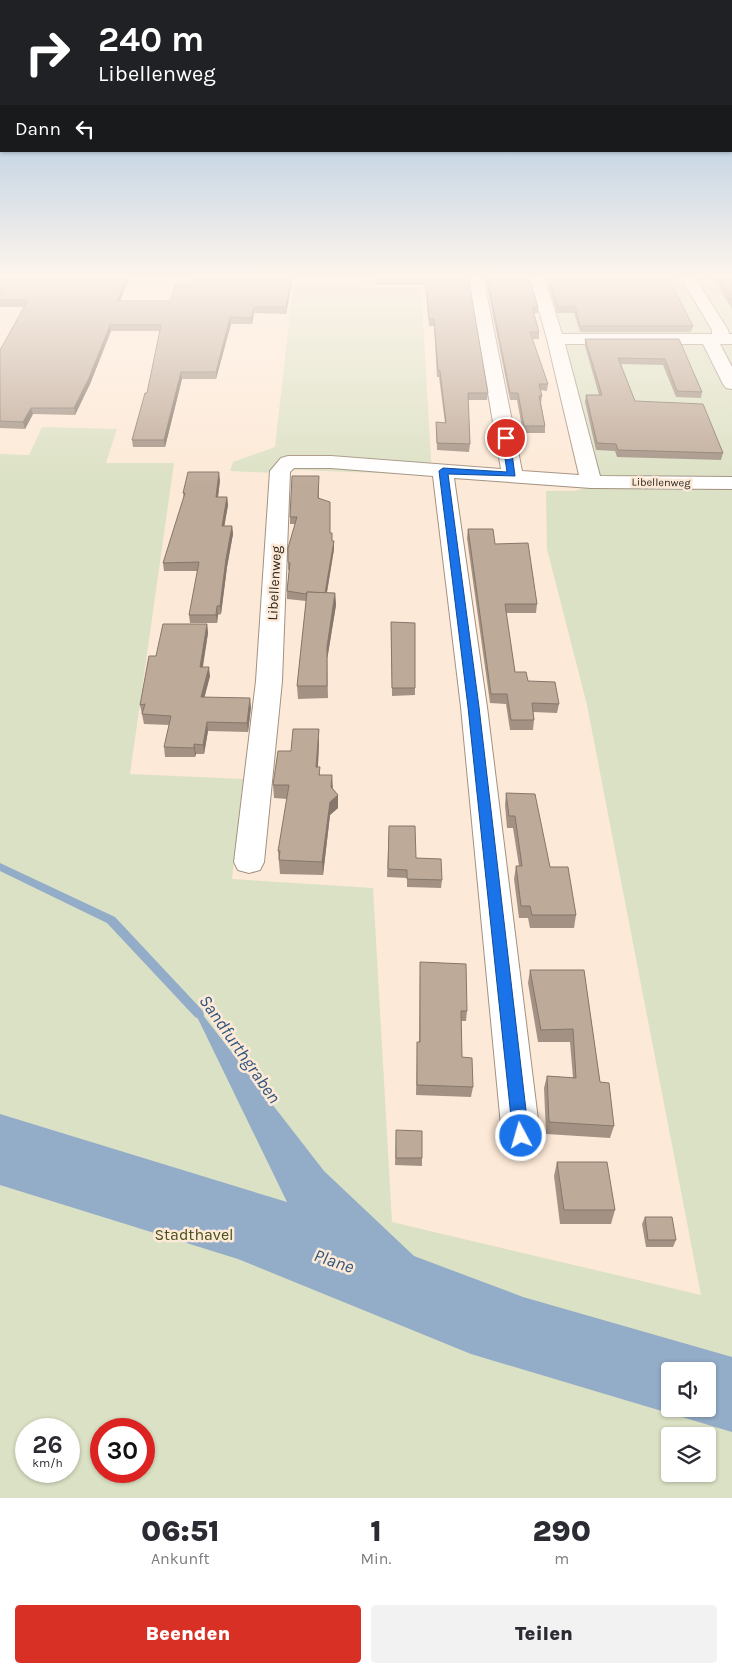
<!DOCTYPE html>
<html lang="de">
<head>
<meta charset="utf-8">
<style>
	body { margin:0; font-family:Karla,sans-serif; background:#f2f2f3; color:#2b2b33; height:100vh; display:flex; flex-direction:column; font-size:19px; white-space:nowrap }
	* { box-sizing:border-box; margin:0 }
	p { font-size:16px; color:#7c7c81 }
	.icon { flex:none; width:28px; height:28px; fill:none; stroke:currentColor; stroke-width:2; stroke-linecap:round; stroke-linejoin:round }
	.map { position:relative; height:1498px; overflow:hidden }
	.details { display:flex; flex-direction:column; background:#fff; flex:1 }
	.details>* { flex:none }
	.top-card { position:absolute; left:0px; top:0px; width:732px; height:152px; box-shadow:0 1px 4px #0004; background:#202124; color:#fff; overflow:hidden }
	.buttons { position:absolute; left:661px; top:1362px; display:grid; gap:10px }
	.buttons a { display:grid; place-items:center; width:55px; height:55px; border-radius:5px; background:#fff; box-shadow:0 1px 4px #0004; font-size:25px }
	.speed { position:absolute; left:15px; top:1418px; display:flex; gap:10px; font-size:25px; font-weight:700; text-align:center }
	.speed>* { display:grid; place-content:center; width:65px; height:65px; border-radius:50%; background:#fff; box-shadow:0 1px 4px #0004; line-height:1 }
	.speed small { font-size:12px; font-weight:400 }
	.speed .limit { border:8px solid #d22; background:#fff; color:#111 }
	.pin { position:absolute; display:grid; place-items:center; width:42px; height:42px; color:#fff; margin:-21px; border:2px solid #fff; border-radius:50%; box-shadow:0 1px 5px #0007 }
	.me { position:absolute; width:55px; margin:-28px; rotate:354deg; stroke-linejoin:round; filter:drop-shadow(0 0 4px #0008) }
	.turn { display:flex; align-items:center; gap:18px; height:105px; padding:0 15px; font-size:22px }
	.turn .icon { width:65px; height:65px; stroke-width:2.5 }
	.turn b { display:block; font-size:35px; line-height:42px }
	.then { display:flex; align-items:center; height:48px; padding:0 15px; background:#0003; gap:10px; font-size:19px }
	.eta { display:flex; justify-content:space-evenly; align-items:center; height:85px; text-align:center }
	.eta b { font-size:30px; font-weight:800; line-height:35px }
	.action { display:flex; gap:10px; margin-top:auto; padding:10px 15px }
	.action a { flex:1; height:58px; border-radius:5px; background:#d93025; color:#fff; font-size:20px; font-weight:800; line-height:58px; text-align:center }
	.action a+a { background:#f2f2f3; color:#2b2b33 }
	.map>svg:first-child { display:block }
</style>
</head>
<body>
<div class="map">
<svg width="732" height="1498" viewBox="0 0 732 1498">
	<rect width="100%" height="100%" fill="#fde9d7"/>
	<g fill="#dbe1c4" fill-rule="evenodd">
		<polygon points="542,276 732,276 732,479 597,477 558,342"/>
		<polygon points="293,286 421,287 432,475 297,470 273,473 230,471 233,462 275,447"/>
		<path d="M42,427L117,429L106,463H174L130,774L243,779L232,879L373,888L392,1222L701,1295L587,705L547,549L546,491H575L593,486L732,487V1498H0V454L29,455ZM670,1371H708V1409H670ZM26,1429H69V1471H26ZM101,1429H144V1471H101ZM670,1436H708V1474H670Z"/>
	</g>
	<path fill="#93acc8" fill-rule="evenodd" d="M185,992L324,1171L414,1256L523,1297L732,1357V1432L471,1354L238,1259L0,1185V1114L287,1202ZM670,1371H708V1409H670Z"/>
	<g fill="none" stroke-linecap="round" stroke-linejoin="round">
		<polygon fill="#93acc8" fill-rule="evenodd" points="0,863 115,917 203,1011 204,1014 203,1017 199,1019 195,1017 107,923 0,871"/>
		<g stroke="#a39180" stroke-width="2">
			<polygon id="street" points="468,276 483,276 522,471 579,475 547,339 529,276 544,276 562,334 712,334 712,330 680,276 694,276 728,330 729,334 732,334 732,344 720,344 732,367 732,389 726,388 723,384 703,344 565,344 600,476 732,477 732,489 591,488 454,478 487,707 540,1136 534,1148 521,1153 508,1148 502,1136 461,707 433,476 331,468 294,468 290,472 282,681 264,862 260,870 249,873 238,870 234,862 256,681 270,471 281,458 288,456 331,456 501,469"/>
		</g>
		<use href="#street" fill="#fff" fill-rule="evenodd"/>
	</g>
	<g fill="#a39284">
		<polygon points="0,276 130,276 120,301 170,301 191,284 194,276 468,276 488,393 487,400 468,400 470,444 469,452 437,450 436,422 445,423 439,377 437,377 434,326 429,326 425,285 375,285 375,277 293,277 286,314 254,313 252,324 231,324 216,379 182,379 165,447 133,447 132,440 147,393 160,331 111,331 90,384 75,415 33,414 25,429 0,428 0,350 25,307 0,307"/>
		<polygon points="485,276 519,276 520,280 538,307 538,313 534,313 539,332 539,339 532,339 548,384 547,391 540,390 542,396 541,403 545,426 545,433 523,433 517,400 510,400"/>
		<polygon points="564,276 667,276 693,326 691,332 580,332 574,313 557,313 549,286 550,280 565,280"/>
		<polygon points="712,276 732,276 732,309"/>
		<polygon points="585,339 679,339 702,392 701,398 676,397 663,365 621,364 635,401 723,453 721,460 617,457 615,451 596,450 585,402 586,395 599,395 585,346"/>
		<polygon points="220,480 218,497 227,497 228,505 224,526 232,526 233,534 227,567 221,614 218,615 217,623 190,623 189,615 198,571 164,571 163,563 184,499 183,493"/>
		<polygon points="319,483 319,498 332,541 334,541 334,549 327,593 335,593 336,605 327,660 328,698 298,699 297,686 306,601 287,599 287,591 289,570 288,570 288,562 295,524 290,524 290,517"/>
		<polygon points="468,529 495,544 537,604 536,613 506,613 515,672 559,704 557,713 533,712 534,720 533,730 510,730 506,704 490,703 467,538"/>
		<polygon points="415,623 415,695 392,696 391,630"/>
		<polygon points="207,624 208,633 203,667 210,676 204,697 251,707 248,732 208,731 204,754 196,754 195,757 165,757 164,747 169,725 144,724 140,705 156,656"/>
		<polygon points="319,729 319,743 318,767 320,775 333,789 338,808 330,815 323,875 280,874 278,851 287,799 274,798 273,785"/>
		<polygon points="506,793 550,867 576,915 574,928 530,928 528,918 519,918 514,879 516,866 519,866 513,828 507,828 505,805"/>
		<polygon points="389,826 416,858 442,880 441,888 407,887 407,878 387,877"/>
		<polygon points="420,962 467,1011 466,1021 461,1021 462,1057 473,1087 471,1097 416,1095 417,1042 419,1042"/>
		<polygon points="530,970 584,970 600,1082 614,1126 610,1138 546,1134 544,1088 547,1076 573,1078 570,1042 538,1042 528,983"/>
		<polygon points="396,1130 422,1158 422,1166 395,1165"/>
		<polygon points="557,1162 615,1210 611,1224 560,1224 554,1176"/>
		<polygon points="645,1217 676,1240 673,1247 646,1247 642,1224"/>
	</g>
	<g fill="#85776b">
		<polygon points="127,276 130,276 117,308 117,301"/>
		<polygon points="292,276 293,276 293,277 286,314 286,307"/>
		<polygon points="254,307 254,313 252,324 251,318"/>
		<polygon points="230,317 231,324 216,379 216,372"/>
		<polygon points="110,325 111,331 90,384 75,415 74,408"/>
		<polygon points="181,372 182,379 165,447 164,440"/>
		<polygon points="31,408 33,414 25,429 23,422"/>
		<polygon points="219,472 220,480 217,505 216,497"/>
		<polygon points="227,497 228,505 223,534 222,526"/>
		<polygon points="232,526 233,534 227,567 221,614 220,606 226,559"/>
		<polygon points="334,541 334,549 325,603 324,596"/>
		<polygon points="335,593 336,605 327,660 328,698 327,647"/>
		<polygon points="217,606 218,615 217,623 216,615"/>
		<polygon points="207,624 208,633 201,676 200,667"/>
		<polygon points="209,667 210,676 202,707 201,697"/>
		<polygon points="250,698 251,707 248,732 247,723"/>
		<polygon points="207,722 208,731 204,754 203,745"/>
		<polygon points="319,729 319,743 317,781 316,767"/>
		<polygon points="194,744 196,754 195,757 194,748"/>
		<polygon points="332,775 333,789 338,795 338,808 330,815 323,875 322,862"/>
	</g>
	<g fill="#beaa99" stroke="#85776b">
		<polygon points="0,276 127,276 117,301 170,301 176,284 191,284 194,276 292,276 286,307 254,307 251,318 230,317 216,372 181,372 164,440 132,440 145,393 147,393 161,325 110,325 89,378 74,408 31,408 23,422 0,421 0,350 28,300 0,300"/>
		<polygon points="376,276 468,276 488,393 468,393 470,444 437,443 436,422 446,423 440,371 438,370 434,319 429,319 426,279 375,278"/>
		<polygon points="487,276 519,276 520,280 530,280 538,307 532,307 539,332 530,332 548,384 539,384 542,396 539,396 545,426 524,426 518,393 510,393"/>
		<polygon points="566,276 667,276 693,326 580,326 575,306 558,307 550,280 568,280"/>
		<polygon points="717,276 732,276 732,300"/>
		<polygon points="585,339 679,339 702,392 677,391 665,359 618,358 635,401 703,404 723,453 618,450 616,444 597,443 586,395 602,395"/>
		<polygon points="188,472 219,472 216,497 227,497 222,526 232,526 226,559 220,606 217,606 216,615 189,615 199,562 163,563 185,493 183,493"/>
		<polygon points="292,476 319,476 318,498 330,502 330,533 332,533 332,541 334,541 325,593 307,592 306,594 287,591 290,563 288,562 288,548 297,517 290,517"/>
		<polygon points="468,529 493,529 495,544 528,543 537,604 505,604 515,672 526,672 528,681 555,682 559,704 532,703 534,720 511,720 507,694 491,694"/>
		<polygon points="307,592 335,593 327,647 327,686 297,686"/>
		<polygon points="391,622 415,623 415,688 392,688"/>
		<polygon points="163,624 207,624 200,667 209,667 201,697 250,698 247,723 207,722 203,745 194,744 194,748 164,747 171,716 142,714 145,704 140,705 149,656 156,656"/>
		<polygon points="293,729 319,729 316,767 320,767 319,775 332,775 331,787 338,795 330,802 322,862 279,860 280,851 278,851 289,785 273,785 278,751 291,751"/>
		<polygon points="506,793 535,794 550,867 568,867 576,915 532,915 530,906 521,906 516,866 522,866 515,816 509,816"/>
		<polygon points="389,826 415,826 416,858 441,859 442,880 407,879 407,870 388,869"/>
		<polygon points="420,962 466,964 467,1011 461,1011 462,1057 472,1058 473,1087 417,1085 417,1042 420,1042"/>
		<polygon points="530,970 584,970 600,1082 609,1083 614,1126 549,1122 547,1076 576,1078 573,1029 541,1030"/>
		<polygon points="396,1130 422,1131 422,1158 396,1158"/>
		<polygon points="557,1162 607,1162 615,1210 564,1210"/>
		<polygon points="645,1217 672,1217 676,1240 648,1240"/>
	</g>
	<linearGradient id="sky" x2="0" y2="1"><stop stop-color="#86b1db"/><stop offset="0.57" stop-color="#fef5ed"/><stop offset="1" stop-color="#fef5ed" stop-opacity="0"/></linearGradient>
	<rect width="732" height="485" fill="url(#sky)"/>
	<polygon fill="#1a73e8" stroke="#114b97" points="506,435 510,438 515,476 448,474 479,707 529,1136 527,1141 521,1143 516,1141 513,1136 468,707 439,471 443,468 507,472 502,438"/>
	<g text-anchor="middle" stroke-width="5" stroke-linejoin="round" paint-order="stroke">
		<g font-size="11" fill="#29221b" stroke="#fde9d7">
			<text transform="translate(661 482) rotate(1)" y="4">Libellenweg</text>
		</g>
		<g font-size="14" fill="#29221b" stroke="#fde9d7">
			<text transform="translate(274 583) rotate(-87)" y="5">Libellenweg</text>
		</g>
		<g font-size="16" fill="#485119" stroke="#fde9d7">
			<text x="194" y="1240">Stadthavel</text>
		</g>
		<g font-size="18" font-style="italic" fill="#2f567d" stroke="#fde9d7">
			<text transform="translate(240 1049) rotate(55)" y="6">Sandfurthgraben</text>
			<text transform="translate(334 1261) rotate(19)" y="6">Plane</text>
		</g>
	</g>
</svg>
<div class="buttons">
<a><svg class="icon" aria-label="sound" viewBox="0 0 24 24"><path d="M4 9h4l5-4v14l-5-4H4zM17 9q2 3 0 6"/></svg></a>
<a><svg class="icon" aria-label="layers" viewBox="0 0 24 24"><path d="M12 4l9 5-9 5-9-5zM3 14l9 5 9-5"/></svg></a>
</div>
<div class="speed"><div>26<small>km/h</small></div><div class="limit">30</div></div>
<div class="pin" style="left:506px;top:438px;background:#d93025"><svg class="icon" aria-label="arrive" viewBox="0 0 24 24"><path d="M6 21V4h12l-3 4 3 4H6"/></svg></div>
<svg class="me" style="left:521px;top:1136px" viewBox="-20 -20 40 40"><circle r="17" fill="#1a73e8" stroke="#fff" stroke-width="3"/><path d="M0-11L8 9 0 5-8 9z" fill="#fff"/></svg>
<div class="top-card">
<div class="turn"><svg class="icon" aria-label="right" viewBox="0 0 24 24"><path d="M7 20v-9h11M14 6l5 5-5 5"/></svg><div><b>240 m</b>Libellenweg</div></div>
<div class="then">Dann<svg class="icon" aria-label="left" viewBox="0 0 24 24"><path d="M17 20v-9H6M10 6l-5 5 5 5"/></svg></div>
</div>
</div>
<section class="details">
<div class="eta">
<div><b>06:51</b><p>Ankunft</p></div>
<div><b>1</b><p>Min.</p></div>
<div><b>290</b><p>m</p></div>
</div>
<div class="action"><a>Beenden</a><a>Teilen</a></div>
</section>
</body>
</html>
